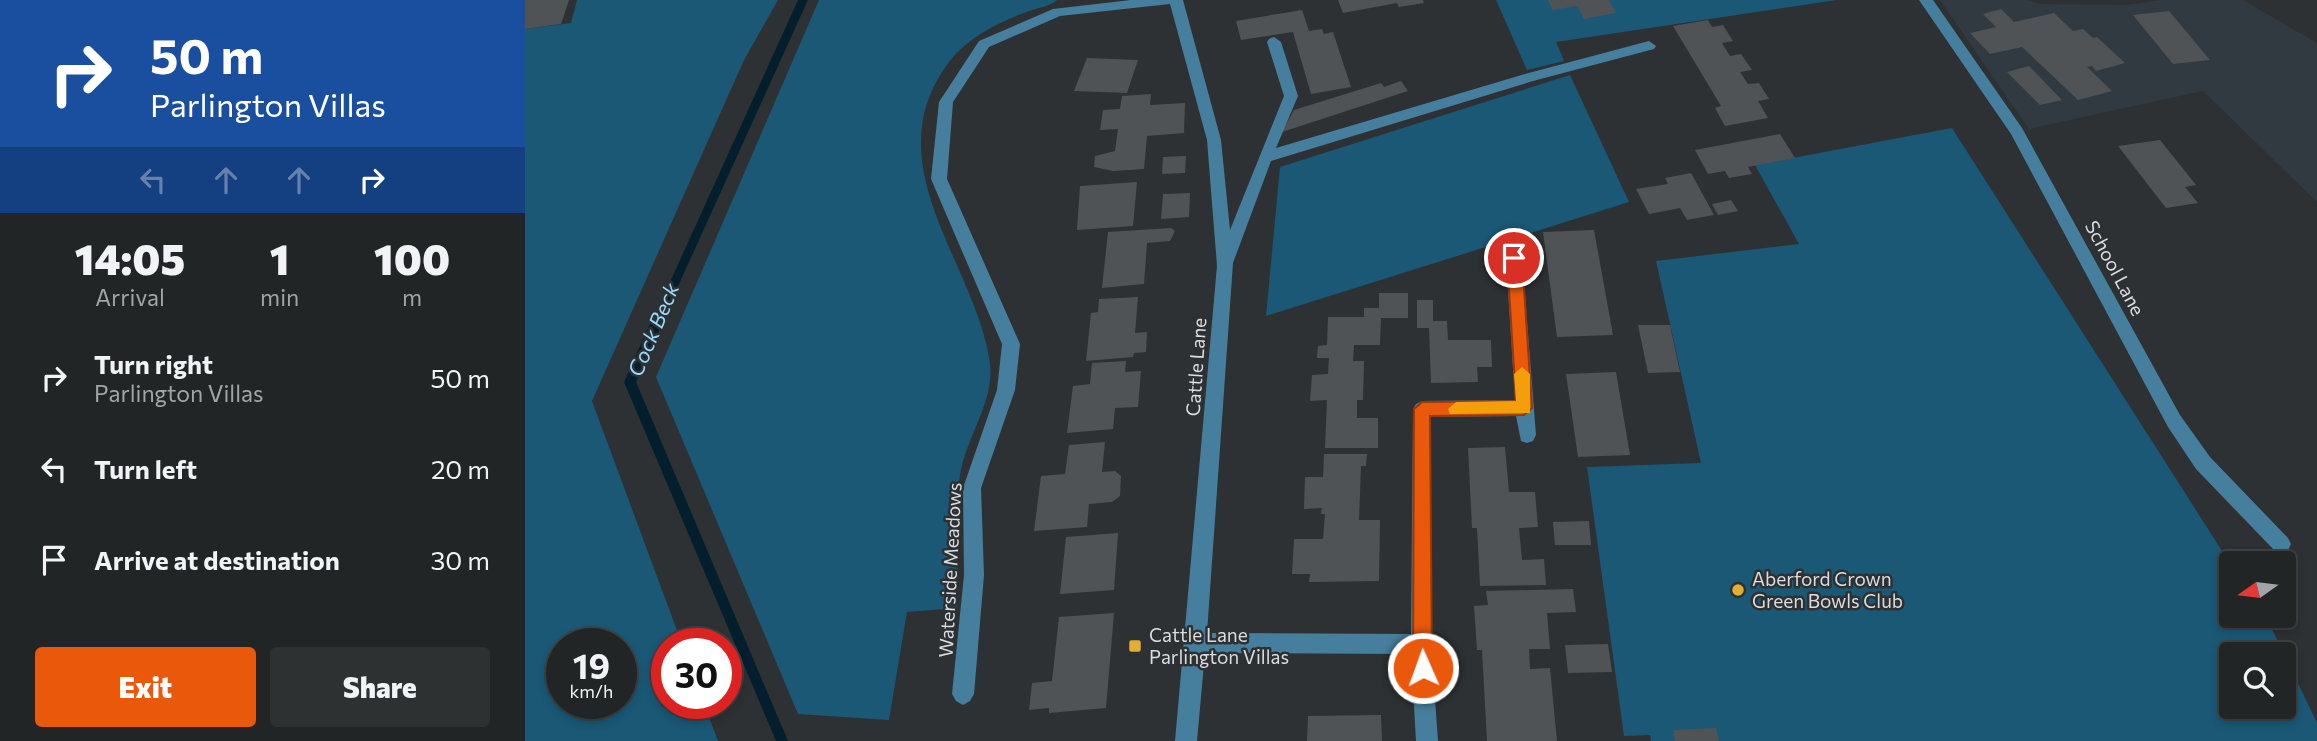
<!DOCTYPE html>
<html lang="en">
<head>
<meta charset="utf-8">
<style>
	body { margin:0; font-family:Commissioner,sans-serif; background:#2e3132; color:#f1f3f6; height:100vh; display:flex; flex-direction:column; font-size:26px; white-space:nowrap }
	* { box-sizing:border-box; margin:0 }
	p { font-size:23px; color:#a2a5a7 }
	.icon { flex:none; width:38px; height:38px; fill:none; stroke:currentColor; stroke-width:2; stroke-linecap:round; stroke-linejoin:round }
	.map { position:relative; flex:1; overflow:hidden }
	.details { display:flex; flex-direction:column; background:#222526; width:525px }
	.details>* { flex:none }
	.banner { background:#1a4fa0; color:#fff; overflow:hidden }
	.needle { width:46px; rotate:256deg }
	.tools { position:absolute; left:1694px; top:551px; display:grid; gap:14px }
	.tools a { display:grid; place-items:center; width:77px; height:77px; border-radius:7px; background:#222526; box-shadow:0 4px 10px #0003,0 0 0 2px #3f4243; font-size:35px }
	.speed { position:absolute; left:21px; top:628px; display:flex; gap:14px; font-size:35px; font-weight:700; text-align:center }
	.speed>* { display:grid; place-content:center; width:91px; height:91px; border-radius:50%; background:#222526; box-shadow:0 4px 10px #0003,0 0 0 2px #3f4243; line-height:1 }
	.speed small { font-size:18px; font-weight:400 }
	.speed .limit { border:10px solid #d22; background:#fff; color:#111 }
	.pin { position:absolute; display:grid; place-items:center; width:60px; height:60px; color:#fff; margin:-30px; border:4px solid #fff; border-radius:50%; box-shadow:0 2px 7px #0007 }
	.me { position:absolute; width:77px; margin:-38px; rotate:358deg; stroke-linejoin:round; filter:drop-shadow(0 0 5px #0008) }
	.turn { display:flex; align-items:center; gap:24px; height:147px; padding:0 35px; font-size:32px }
	.turn .icon { width:91px; height:91px; stroke-width:2.5 }
	.turn b { display:block; font-size:49px; line-height:60px }
	.lanes { display:flex; align-items:center; height:66px; padding:0 35px; background:#0003; justify-content:center; gap:35px; direction:ltr }
	.lanes .off { opacity:.35 }
	.eta { display:flex; justify-content:space-evenly; align-items:center; height:119px; text-align:center }
	.eta b { font-size:42px; font-weight:800; line-height:49px }
	.button { display:flex; gap:14px; margin-top:auto; padding:14px 35px }
	.button a { flex:1; height:80px; border-radius:7px; background:#ea580c; color:#fff; font-size:28px; font-weight:800; line-height:80px; text-align:center }
	.button a+a { background:#2e3132; color:#f1f3f6 }
	ul { padding:0; list-style:none }
	li { display:flex; align-items:center; gap:21px; height:91px; padding:0 35px }
	li div { flex:1 }
	li b { display:block; font-size:26px }
	li em { font-style:normal }
	main { display:flex; flex:1; min-height:0 }
	.map>svg:first-child { display:block }
</style>
</head>
<body>
<main>
<section class="details">
<div class="banner">
<div class="turn"><svg class="icon" aria-label="right" viewBox="0 0 24 24"><path d="M7 20v-9h11M14 6l5 5-5 5"/></svg><div><b>50 m</b>Parlington Villas</div></div>
<div class="lanes"><svg class="icon off" aria-label="left" viewBox="0 0 24 24"><path d="M17 20v-9H6M10 6l-5 5 5 5"/></svg><svg class="icon off" aria-label="ahead" viewBox="0 0 24 24"><path d="M12 20V5M6 11l6-6 6 6"/></svg><svg class="icon off" aria-label="ahead" viewBox="0 0 24 24"><path d="M12 20V5M6 11l6-6 6 6"/></svg><svg class="icon" aria-label="right" viewBox="0 0 24 24"><path d="M7 20v-9h11M14 6l5 5-5 5"/></svg></div>
</div>
<div class="eta">
<div><b>14:05</b><p>Arrival</p></div>
<div><b>1</b><p>min</p></div>
<div><b>100</b><p>m</p></div>
</div>
<ul>
<li><svg class="icon" aria-label="right" viewBox="0 0 24 24"><path d="M7 20v-9h11M14 6l5 5-5 5"/></svg><div><b>Turn right</b><p>Parlington Villas</p></div><em>50 m</em></li>
<li><svg class="icon" aria-label="left" viewBox="0 0 24 24"><path d="M17 20v-9H6M10 6l-5 5 5 5"/></svg><div><b>Turn left</b></div><em>20 m</em></li>
<li><svg class="icon" aria-label="arrive" viewBox="0 0 24 24"><path d="M6 21V4h12l-3 4 3 4H6"/></svg><div><b>Arrive at destination</b></div><em>30 m</em></li>
</ul>
<div class="button"><a>Exit</a><a>Share</a></div>
</section>
<div class="map">
<svg width="1792" height="741" viewBox="0 0 1792 741">
	<rect width="100%" height="100%" fill="#2d3133"/>
	<polygon fill="#303a40" points="1415,0 1500,0 1517,4 1600,5 1638,0 1718,0 1792,43 1792,202 1678,91 1504,129"/>
	<g fill="#1a5876" fill-rule="evenodd">
		<path d="M52,0H253L219,60L67,401L157,644H142V704H179L193,741H0V29L46,23ZM37,644H96V704H37Z"/>
		<path d="M294,0H532C526,6 513,8 504,11C472,23 441,38 421,66C350,167 451,264 465,363C470,401 441,437 435,475C427,518 436,564 432,608L382,612L364,720L273,714L131,377Z"/>
		<polygon points="971,0 1312,0 1031,42 1039,61 1002,70"/>
		<polygon points="1045,75 1104,202 741,316 755,167"/>
		<path d="M1427,128L1706,565V616H1739L1746,627L1792,723V741H1126L1125,735L1099,736L1062,467L1176,463L1131,261L1274,244L1230,165ZM1706,654H1759V707H1706Z"/>
	</g>
	<g fill="none" stroke-linecap="round" stroke-linejoin="round">
		<polyline stroke="#031f2d" stroke-width="9" points="130,326 278,0"/>
		<polyline stroke="#031f2d" stroke-width="11" points="131,324 105,382 257,741"/>
	</g>
	<g fill="#4f5355">
		<polygon points="0,0 44,0 36,24 0,29"/>
		<polygon points="813,0 898,0 899,3 874,7 872,3 818,13"/>
		<polygon points="1023,0 1084,0 1091,13 1059,19 1052,6 1028,10"/>
		<polygon points="1476,9 1489,22 1529,13 1548,31 1558,29 1568,38 1572,37 1600,63 1571,71 1567,66 1562,67 1587,91 1553,100 1497,47 1465,54 1445,33 1471,27 1458,14"/>
		<polygon points="777,10 784,31 797,29 799,34 808,32 826,87 786,94 768,32 716,40 711,21"/>
		<polygon points="1644,11 1685,60 1648,64 1608,15"/>
		<polygon points="1183,20 1187,27 1198,25 1208,41 1197,43 1205,56 1216,54 1227,70 1215,72 1223,84 1234,83 1244,99 1233,101 1243,118 1200,126 1190,108 1196,106 1148,26"/>
		<polygon points="562,58 613,60 602,93 549,91"/>
		<polygon points="1504,66 1537,100 1515,105 1482,72"/>
		<polygon points="876,81 883,91 757,132 769,110 856,83 859,87"/>
		<polygon points="626,94 625,105 660,103 659,133 622,136 619,169 588,171 569,167 570,156 590,151 593,129 575,130 578,110 595,109 597,96"/>
		<polygon points="1255,134 1270,158 1223,167 1227,174 1204,178 1200,171 1183,174 1170,150"/>
		<polygon points="1635,140 1671,185 1660,187 1673,203 1641,208 1593,146"/>
		<polygon points="661,156 660,173 637,174 638,157"/>
		<polygon points="1166,173 1189,215 1162,220 1155,208 1124,214 1111,189 1143,184 1140,178"/>
		<polygon points="612,182 608,226 552,230 555,186"/>
		<polygon points="665,193 664,217 636,219 638,194"/>
		<polygon points="1206,200 1213,211 1193,215 1187,204"/>
		<polygon points="646,228 650,231 645,241 622,243 619,284 577,288 583,232"/>
		<polygon points="1069,230 1088,335 1032,337 1018,232"/>
		<polygon points="854,293 883,293 883,318 856,318 855,345 829,345 828,361 839,361 838,400 832,400 832,418 853,418 853,448 800,448 802,400 785,401 787,375 803,374 804,358 792,358 793,346 802,345 803,317 839,317 839,308 854,308"/>
		<polygon points="613,297 610,333 622,332 621,352 609,353 608,357 561,361 566,313 573,312 574,299"/>
		<polygon points="892,300 908,300 908,321 922,321 923,340 966,340 967,367 952,367 953,382 906,383 904,328 892,328"/>
		<polygon points="1113,325 1145,325 1155,372 1123,373"/>
		<polygon points="601,361 600,372 616,371 613,407 590,408 588,429 542,433 548,386 565,384 567,363"/>
		<polygon points="1091,372 1105,455 1053,457 1041,374"/>
		<polygon points="580,442 577,472 590,471 596,476 595,496 587,502 564,504 562,527 509,531 516,476 540,474 544,445"/>
		<polygon points="980,447 984,492 1010,492 1013,527 994,528 997,560 1019,559 1021,585 955,586 952,528 947,528 943,448"/>
		<polygon points="799,454 842,454 841,466 836,466 834,520 855,520 854,581 784,582 785,574 767,574 769,539 798,539 800,514 796,514 797,508 779,509 780,477 798,477"/>
		<polygon points="1064,521 1066,545 1030,545 1028,522"/>
		<polygon points="593,533 589,590 535,594 541,537"/>
		<polygon points="1048,589 1051,612 1022,613 1025,649 1004,649 1005,669 1025,668 1032,741 962,741 957,650 952,650 949,606 963,605 961,591"/>
		<polygon points="589,613 581,708 524,713 524,708 504,710 507,683 527,681 534,617"/>
		<polygon points="1083,644 1087,672 1043,673 1040,645"/>
		<polygon points="856,715 857,741 782,741 783,716"/>
		<polygon points="1191,728 1194,741 1150,741 1148,730"/>
	</g>
	<g fill="none" stroke-linecap="round" stroke-linejoin="round">
		<g fill="#467f9d" fill-rule="evenodd">
			<polygon points="606,0 658,0 696,140 705,230 759,96 742,42 744,39 749,37 756,42 773,96 751,148 1000,74 1124,41 1131,46 1129,49 1008,81 746,161 708,263 682,633 886,634 888,409 891,404 897,401 990,400 981,258 989,252 997,258 1011,435 1008,441 1002,443 996,441 991,416 906,417 906,644 913,741 891,741 886,654 680,653 672,741 650,741 692,266 682,140 645,4 535,16 464,47 428,102 422,179 495,344 490,390 456,488 459,575 449,694 445,701 438,705 431,701 427,694 439,575 438,488 472,390 477,344 406,179 414,102 454,41 528,9"/>
			<polygon points="1394,0 1408,0 1497,128 1655,415 1685,457 1763,538 1766,544 1763,550 1756,553 1749,550 1671,469 1643,427 1486,134"/>
		</g>
	</g>
	<polygon fill="#ea580c" stroke="#983908" stroke-width="2" points="989,252 997,258 1007,408 999,415 905,416 907,668 905,675 898,678 891,675 888,668 889,409 897,402 991,401 982,258"/>
	<polygon fill="#f59e0b" points="997,367 1005,374 1005,413 925,414 923,409 931,402 991,401 989,374"/>
	<g fill="#e3ae35" stroke="#2d3133" stroke-width="2.5">
		<circle cx="1213" cy="590" r="7"/>
		<rect x="603" y="639" width="14" height="14" rx="3.5"/>
	</g>
	<g text-anchor="middle" stroke-width="5" stroke-linejoin="round" paint-order="stroke">
		<g font-size="19" fill="#dadcde" stroke="#2d3133">
			<text transform="translate(1590 268) rotate(62)" y="7">School Lane</text>
			<text transform="translate(671 367) rotate(-86)" y="7">Cattle Lane</text>
			<text transform="translate(425 570) rotate(-87)" y="7">Waterside Meadows</text>
		</g>
		<g font-size="19" fill="#dadcde" stroke="#2d3133" text-anchor="start">
			<text x="1227" y="586">Aberford Crown<tspan x="1227" dy="22">Green Bowls Club</tspan></text>
			<text x="624" y="642">Cattle Lane<tspan x="624" dy="22">Parlington Villas</tspan></text>
		</g>
		<g font-size="21" font-style="italic" fill="#99daff" stroke="#2d3133">
			<text transform="translate(129 330) rotate(-67)" y="7">Cock Beck</text>
		</g>
	</g>
</svg>
<div class="tools">
<a><svg class="needle" viewBox="-14 -14 28 28"><path d="M0-13l5 13h-10z" fill="#e53935"/><path d="M0 13l5-13h-10z" fill="#a2a5a7"/></svg></a>
<a><svg class="icon" aria-label="search" viewBox="0 0 24 24"><circle cx="10" cy="10" r="6"/><path d="M15 15l6 6"/></svg></a>
</div>
<div class="speed"><div>19<small>km/h</small></div><div class="limit">30</div></div>
<div class="pin" style="left:989px;top:258px;background:#d93025"><svg class="icon" aria-label="arrive" viewBox="0 0 24 24"><path d="M6 21V4h12l-3 4 3 4H6"/></svg></div>
<svg class="me" style="left:898px;top:668px" viewBox="-20 -20 40 40"><circle r="17" fill="#ea580c" stroke="#fff" stroke-width="3"/><path d="M0-11L8 9 0 5-8 9z" fill="#fff"/></svg>
</div>
</main>
</body>
</html>
